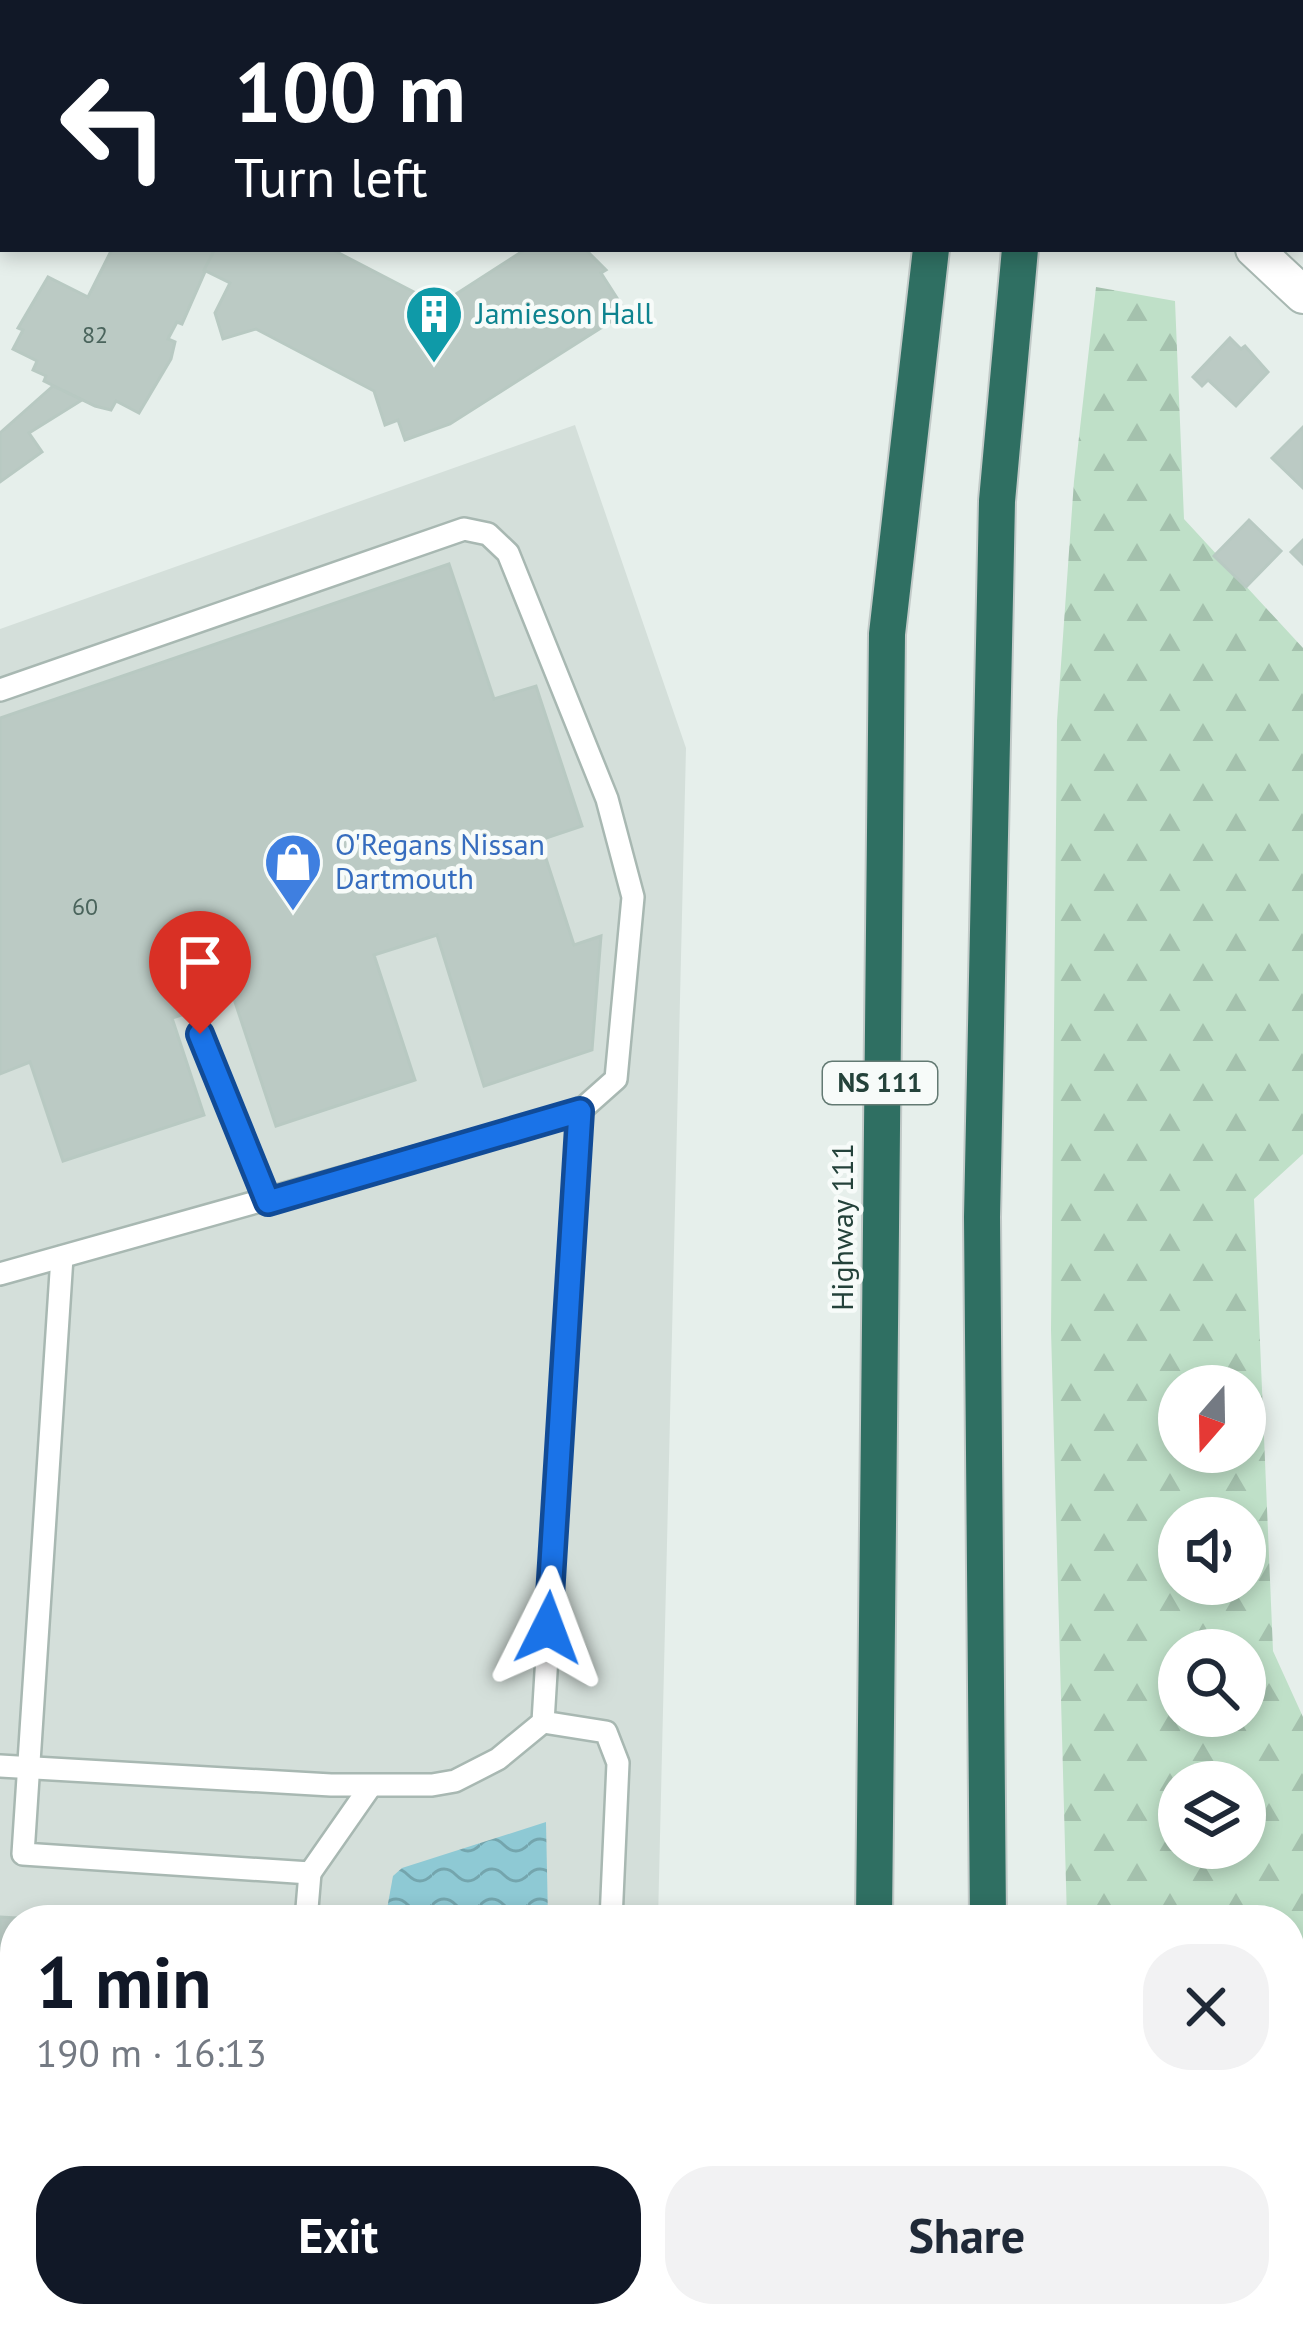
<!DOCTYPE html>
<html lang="en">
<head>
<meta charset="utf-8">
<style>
	body { margin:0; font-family:"PT Sans",sans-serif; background:#f2f2f3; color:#1f2937; height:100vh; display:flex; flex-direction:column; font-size:45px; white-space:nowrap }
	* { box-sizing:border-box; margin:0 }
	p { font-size:39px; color:#747a83 }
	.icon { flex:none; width:66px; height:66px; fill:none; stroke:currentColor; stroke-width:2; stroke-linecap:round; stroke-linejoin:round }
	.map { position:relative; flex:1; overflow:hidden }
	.drawer { position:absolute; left:0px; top:1905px; width:1305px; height:423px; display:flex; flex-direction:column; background:#fff; border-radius:48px 48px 0 0; box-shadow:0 6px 18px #0003 }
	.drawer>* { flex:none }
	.guide { position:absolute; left:0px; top:0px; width:1305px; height:252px; box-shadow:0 6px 18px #0003; background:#111827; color:#fff; overflow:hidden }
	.needle { width:78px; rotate:200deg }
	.tools { position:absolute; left:1158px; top:1365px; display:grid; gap:24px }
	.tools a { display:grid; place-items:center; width:108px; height:108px; border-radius:50%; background:#fff; box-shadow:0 6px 18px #0003; font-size:60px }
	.pin { position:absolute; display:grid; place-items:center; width:102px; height:102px; color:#fff; margin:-123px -51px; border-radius:50% 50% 50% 0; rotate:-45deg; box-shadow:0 0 12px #0007 }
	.pin .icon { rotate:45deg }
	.me { position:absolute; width:132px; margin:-66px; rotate:3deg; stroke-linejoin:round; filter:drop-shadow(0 0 9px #0008) }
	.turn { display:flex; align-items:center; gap:42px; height:252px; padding:0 36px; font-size:54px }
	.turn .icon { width:156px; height:156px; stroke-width:2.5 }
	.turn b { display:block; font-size:84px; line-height:102px }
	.round { display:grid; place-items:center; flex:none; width:126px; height:126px; border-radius:48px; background:#f2f2f3 }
	.overview { display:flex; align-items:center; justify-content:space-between; height:204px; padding:0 36px }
	h1 { font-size:72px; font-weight:700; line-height:90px; color:#111827 }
	.primary-button { display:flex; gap:24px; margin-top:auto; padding:24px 36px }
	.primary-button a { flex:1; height:138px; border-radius:48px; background:#111827; color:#fff; font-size:48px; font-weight:700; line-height:138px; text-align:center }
	.primary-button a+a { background:#f2f2f3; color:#1f2937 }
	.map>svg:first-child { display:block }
</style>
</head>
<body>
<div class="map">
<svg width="1303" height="2327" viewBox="0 0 1303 2327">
	<defs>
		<pattern id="forest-firs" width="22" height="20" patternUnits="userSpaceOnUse" patternTransform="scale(3)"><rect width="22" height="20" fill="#bfe0c8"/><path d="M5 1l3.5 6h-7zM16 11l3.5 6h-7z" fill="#a4c1ad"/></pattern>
		<pattern id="wetland-marsh" width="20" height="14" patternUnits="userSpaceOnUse" patternTransform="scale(3)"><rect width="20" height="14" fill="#bfe0c8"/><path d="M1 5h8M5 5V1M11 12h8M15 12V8" fill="none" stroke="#a4c1ad"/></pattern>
		<pattern id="water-waves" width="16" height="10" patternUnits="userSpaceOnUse" patternTransform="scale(3)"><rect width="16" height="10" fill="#8ec9d4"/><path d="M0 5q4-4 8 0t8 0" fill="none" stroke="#74a5ad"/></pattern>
	</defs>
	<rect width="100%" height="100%" fill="#e6efeb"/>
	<polygon fill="#d4dfda" points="575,425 686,748 658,1920 15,1920 15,2313 635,2313 634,2327 0,2327 0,629"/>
	<path fill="url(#forest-firs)" fill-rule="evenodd" d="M1096,287L1175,301L1184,519L1303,648V1154L1254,1199L1273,1651L1303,1717V2327H1106L1105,2313H1290V1920H1067L1051,1330L1057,721L1074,481ZM1179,1386H1245V1452H1179ZM1179,1518H1245V1584H1179ZM1179,1650H1245V1716H1179ZM1179,1782H1245V1848H1179Z"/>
	<polygon fill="url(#wetland-marsh)" points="0,2315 254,2327 0,2327"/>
	<polygon fill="url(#water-waves)" points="546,1822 548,1920 385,1920 393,1876 402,1868"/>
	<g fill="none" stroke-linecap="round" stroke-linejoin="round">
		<polyline stroke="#8ec9d4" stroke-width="10" points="712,2313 714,2313"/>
	</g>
	<g fill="#bbcac4" stroke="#b8c9c2" stroke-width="3">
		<polygon points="112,249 215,249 182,324 177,322 168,339 175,342 171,359 139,413 116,401 111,410 95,406 44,381 46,376 33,370 37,361 13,349 23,330 18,328 48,277 88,297"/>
		<polygon points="215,249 331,249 439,305 526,249 585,249 606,270 601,273 626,312 450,424 405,440 398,420 385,425 374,391 256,329 223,339 215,313 230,283 204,270"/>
		<polygon points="1230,338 1241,349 1245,346 1268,372 1236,406 1208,380 1202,386 1193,377"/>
		<polygon points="53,386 82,400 29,433 42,452 0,482 0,433"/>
		<polygon points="1303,427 1303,488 1272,458"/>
		<polygon points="1249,520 1281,551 1246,587 1214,556"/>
		<polygon points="1303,540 1303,564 1291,552"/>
		<polygon points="449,564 494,699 536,686 582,826 540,840 574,945 601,936 592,1050 484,1086 437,935 374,955 415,1080 276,1126 234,999 172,1018 204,1115 63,1161 30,1062 0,1074 0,718"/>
		<polygon points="0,1917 53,1920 15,1920 15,2213 0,2212"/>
	</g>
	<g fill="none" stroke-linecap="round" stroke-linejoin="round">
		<g stroke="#a8b8b2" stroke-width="26">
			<g id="lane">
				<polyline points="31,0 33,3"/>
				<polyline points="0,201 3,195"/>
				<polyline points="0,690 464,529 488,534 508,553 607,799 633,897 616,1079 580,1111 0,1274"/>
				<polyline points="200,1034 268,1202"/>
				<polyline points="62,1257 23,1854 310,1873 370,1787"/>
				<polyline points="543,1722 606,1732 618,1763 611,1920"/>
				<polyline points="0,1766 331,1785 432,1785 455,1781 498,1759 543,1722 580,1111"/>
				<polyline points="306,1920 310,1873"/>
				<polyline points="0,2228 15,2229"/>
				<polyline points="548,2327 551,2313"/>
			</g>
		</g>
		<g stroke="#a8b8b2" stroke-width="40">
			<polyline id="street" points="1254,249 1303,295"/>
		</g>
		<g stroke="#c2cac8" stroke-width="40">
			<g id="highway">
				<polyline points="1127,0 1127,3"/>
				<polyline points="953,3 953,0"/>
				<polyline points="1043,3 1043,0"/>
				<polyline points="874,1920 887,634 931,249"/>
				<polyline points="988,1920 982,1217 997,501 1020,249"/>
				<polyline points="878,2313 878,2327"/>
				<polyline points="1006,2313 1008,2327"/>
				<polyline points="842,2327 843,2313"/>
			</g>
		</g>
		<use href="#lane" stroke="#fff" stroke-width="21"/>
		<use href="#street" stroke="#fff" stroke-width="36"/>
		<use href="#highway" stroke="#2f6f62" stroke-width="36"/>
	</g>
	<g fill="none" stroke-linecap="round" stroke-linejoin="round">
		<g stroke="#114b97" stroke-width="30">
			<polyline id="route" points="200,1034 268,1202 580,1111 548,1628"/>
		</g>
		<use href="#route" stroke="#1a73e8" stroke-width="21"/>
	</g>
	<defs>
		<g id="building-pin" transform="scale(3)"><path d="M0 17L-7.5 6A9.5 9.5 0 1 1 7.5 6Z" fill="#0f9aa8" stroke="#f7fbf9"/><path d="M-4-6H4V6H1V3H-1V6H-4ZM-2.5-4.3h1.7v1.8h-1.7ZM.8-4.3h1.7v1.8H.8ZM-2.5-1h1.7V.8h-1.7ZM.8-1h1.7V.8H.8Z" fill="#fff"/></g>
		<g id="shop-pin" transform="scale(3)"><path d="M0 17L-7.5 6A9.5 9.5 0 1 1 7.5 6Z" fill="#3f7fe0" stroke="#f7fbf9"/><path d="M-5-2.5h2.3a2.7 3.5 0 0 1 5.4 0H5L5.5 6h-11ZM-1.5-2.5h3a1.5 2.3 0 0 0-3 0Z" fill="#fff"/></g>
	</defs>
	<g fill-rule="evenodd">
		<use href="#building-pin" x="434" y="314"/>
		<use href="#shop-pin" x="293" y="862"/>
	</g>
	<g text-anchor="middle" stroke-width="9" stroke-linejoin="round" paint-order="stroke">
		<g font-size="24" fill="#4a645c">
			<text x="95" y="343">82</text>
			<text x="85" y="915">60</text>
		</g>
		<rect fill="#f7fbf9" stroke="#637a73" stroke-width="3" x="823" y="1062" width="114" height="42" rx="9"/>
		<g font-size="27" font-weight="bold" fill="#24423a">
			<text x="880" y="1092">NS 111</text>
		</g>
		<g font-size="30" fill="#0d838f" stroke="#f7fbf9" text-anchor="start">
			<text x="476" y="324">Jamieson Hall</text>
		</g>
		<g font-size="30" fill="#366cbe" stroke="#f7fbf9" text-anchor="start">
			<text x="335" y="855">O'Regans Nissan<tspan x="335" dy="34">Dartmouth</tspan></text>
		</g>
		<g font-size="30" fill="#24423a" stroke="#f7fbf9">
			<text transform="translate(843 1227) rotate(-90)" y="10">Highway 111</text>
		</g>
	</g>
</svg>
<div class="tools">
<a><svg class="needle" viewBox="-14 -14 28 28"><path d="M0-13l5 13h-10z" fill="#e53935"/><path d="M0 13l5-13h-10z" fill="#747a83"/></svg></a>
<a><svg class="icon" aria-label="sound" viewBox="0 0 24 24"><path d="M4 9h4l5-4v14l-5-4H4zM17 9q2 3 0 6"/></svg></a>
<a><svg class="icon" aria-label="search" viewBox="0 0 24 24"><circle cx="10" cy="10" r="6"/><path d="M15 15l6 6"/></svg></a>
<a><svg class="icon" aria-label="layers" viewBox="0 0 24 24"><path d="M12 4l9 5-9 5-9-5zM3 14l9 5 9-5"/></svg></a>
</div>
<div class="pin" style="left:200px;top:1034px;background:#d93025"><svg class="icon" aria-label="arrive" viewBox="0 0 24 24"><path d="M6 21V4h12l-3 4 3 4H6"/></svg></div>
<svg class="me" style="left:548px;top:1628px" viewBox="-20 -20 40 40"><path d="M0-17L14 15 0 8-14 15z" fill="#1a73e8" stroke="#fff" stroke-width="4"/></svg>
<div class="guide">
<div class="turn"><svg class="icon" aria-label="left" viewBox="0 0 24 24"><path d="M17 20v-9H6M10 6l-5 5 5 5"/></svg><div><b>100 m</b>Turn left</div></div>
</div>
<section class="drawer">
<div class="overview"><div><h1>1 min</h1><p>190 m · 16:13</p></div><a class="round"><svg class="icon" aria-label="close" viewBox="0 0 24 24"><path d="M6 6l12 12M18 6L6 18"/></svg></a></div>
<div class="primary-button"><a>Exit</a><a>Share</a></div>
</section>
</div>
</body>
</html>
